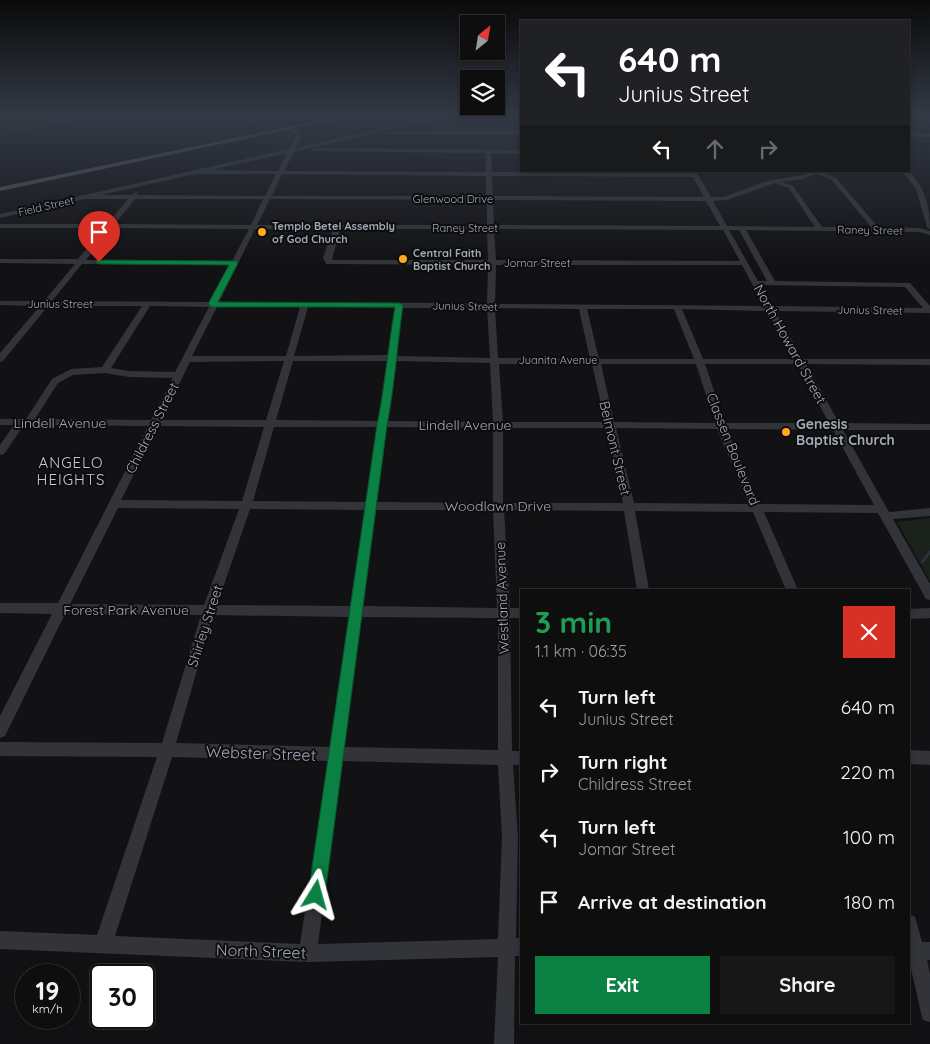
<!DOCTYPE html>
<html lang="en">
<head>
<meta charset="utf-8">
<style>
	body { margin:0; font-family:Quicksand,sans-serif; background:#171718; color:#f1f3f6; height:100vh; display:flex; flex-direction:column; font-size:19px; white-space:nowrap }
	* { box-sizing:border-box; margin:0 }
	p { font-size:16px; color:#9b9c9e }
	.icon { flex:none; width:28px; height:28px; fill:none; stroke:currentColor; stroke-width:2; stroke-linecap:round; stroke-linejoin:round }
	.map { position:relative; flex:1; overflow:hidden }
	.drawer { position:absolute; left:520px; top:589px; width:390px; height:435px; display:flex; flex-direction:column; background:#0e0e0f; border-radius:0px; box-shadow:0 2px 8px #0003,0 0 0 1px #2e2e2f }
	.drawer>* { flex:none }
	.guide { position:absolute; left:520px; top:20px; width:390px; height:152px; border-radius:0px; box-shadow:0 2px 8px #0003,0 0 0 1px #2e2e2f; background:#202124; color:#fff; overflow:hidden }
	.needle { width:32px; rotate:30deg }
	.fabs { position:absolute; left:460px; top:15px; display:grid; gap:10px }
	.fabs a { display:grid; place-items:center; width:45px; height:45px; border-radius:0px; background:#0e0e0f; box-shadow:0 2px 8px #0003,0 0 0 1px #2e2e2f; font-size:25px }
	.speed { position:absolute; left:15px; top:964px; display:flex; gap:10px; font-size:25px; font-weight:700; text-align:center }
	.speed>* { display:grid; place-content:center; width:65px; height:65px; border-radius:50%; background:#0e0e0f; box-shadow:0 2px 8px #0003,0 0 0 1px #2e2e2f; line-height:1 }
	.speed small { font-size:12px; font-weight:400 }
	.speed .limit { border:2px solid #111; border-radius:8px; background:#fff; color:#111 }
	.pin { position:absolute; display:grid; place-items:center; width:42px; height:42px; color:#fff; margin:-51px -21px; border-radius:50% 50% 50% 0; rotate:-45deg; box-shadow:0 0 5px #0007 }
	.pin .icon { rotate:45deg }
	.me { position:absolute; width:55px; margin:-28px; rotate:8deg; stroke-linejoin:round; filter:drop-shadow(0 0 4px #0008) }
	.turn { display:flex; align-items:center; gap:18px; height:105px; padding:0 15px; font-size:22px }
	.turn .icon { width:65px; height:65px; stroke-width:2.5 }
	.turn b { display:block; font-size:35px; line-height:42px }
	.lanes { display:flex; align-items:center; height:48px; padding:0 15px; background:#0003; justify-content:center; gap:25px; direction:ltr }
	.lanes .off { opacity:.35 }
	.round { display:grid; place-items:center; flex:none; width:52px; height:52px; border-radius:0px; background:#171718 }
	.head { display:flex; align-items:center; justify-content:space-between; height:85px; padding:0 15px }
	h1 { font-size:30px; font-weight:800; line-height:38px; color:#1e9e55 }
	.action { display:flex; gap:10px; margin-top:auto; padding:10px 15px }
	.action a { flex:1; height:58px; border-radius:0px; background:#0b8043; color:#fff; font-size:20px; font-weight:800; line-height:58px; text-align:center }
	.action a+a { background:#171718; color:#f1f3f6 }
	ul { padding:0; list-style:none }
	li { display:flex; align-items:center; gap:15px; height:65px; padding:0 15px }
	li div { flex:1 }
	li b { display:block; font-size:19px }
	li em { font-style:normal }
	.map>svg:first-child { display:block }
</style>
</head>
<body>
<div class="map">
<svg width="930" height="1044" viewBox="0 0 930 1044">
	<rect width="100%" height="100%" fill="#121214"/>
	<g fill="#1a221b">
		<polygon points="0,116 100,116 0,136"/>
		<polygon points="930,518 930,581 897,522"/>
	</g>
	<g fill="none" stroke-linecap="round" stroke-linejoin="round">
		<polyline stroke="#273239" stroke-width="3" points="922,562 930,552"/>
		<g fill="#333439" fill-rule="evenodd">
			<path d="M438,116H447L294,152L284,171L486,172L485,153L311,151L313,148L521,150V154L491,153L492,172L691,173L690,171H696L711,197H724L767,181L802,175L813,171H821L836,178L878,227L919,228L930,231V235L919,232L746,230L775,281L907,283H910L930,306V313L775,311L803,359H930V365L806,364L839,423L930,424V430H843L889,512L930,508V516L893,519L930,584V600L926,599L878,513L764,512L798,590H786L753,512L635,511L649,590H637L624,511L504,510L510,608H521V618H510L512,751H521V765H513L518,837L516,938H521V956H515L514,1044H494L498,957L308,962L0,949V931L97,935L157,757L0,756V742L162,743L201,615L65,614L5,736L0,738V716L52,614L0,613V603H58L148,426L24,425L4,454L0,455V445L14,425H0V419H26L52,379L71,369L102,367L142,306H48L3,361L0,362V353L40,306L0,305V301H44L75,264L0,263V259H78L104,228H0V224H107L128,199H84L0,218V214L289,149L296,135L287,128L290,126L302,135L295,148ZM287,153L278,171L211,170ZM195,174H276L265,196L138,195V193L136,192L132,195H101ZM282,174L486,176V196H272ZM817,174L832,180L871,227H822L793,186L782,182L803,179ZM492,176L693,177L704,197L493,196ZM775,183L789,188L815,227L727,226L713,201L727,200ZM135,199H263L251,225L115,224ZM270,199L487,200V225H257ZM493,200L706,201L720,226L494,225ZM111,228L249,229L232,261L86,260ZM255,229H333L323,258L326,264H329L488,265L487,303L219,302ZM340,229H487L488,260H332ZM494,229L723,230L740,261L496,260ZM729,230H739L767,281H758ZM82,264L230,265L211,302L52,301ZM496,265H742L764,306L495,304ZM761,285L905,287L923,308L773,306ZM150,306L209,307L175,372L129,371L111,368ZM217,307H300L286,356H192ZM308,307L395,308L388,355L294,356ZM403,308H487L490,358L397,356ZM495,308L579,309L590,359L498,358ZM587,309H674L694,359H599ZM682,309L767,311L794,359H703ZM284,361L266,420H161L190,362ZM293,361H387L378,421L276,420ZM396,361L490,363L493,422L388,421ZM499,364H592L605,422H503ZM601,364H696L715,423L614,422ZM705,364H797L829,423H725ZM105,373L129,377L173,378L151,420L35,419L58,383L73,375ZM158,426L264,427L242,501L121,500ZM274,427H377L366,502L253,501ZM387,427L493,428V503L377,502ZM503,428H606L623,503H503ZM616,428L717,429L749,504L634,503ZM727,429L833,430L874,505L760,504ZM118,508L239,509L204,605L70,604ZM250,509L365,510L350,606L217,605ZM376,510H493L497,608L363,606ZM213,615L349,617L330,747L176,743ZM361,617L498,618V750L344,747ZM172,757L328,761L300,944L115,936ZM342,761L498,765L502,837L498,939L318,944Z"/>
			<polygon points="909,116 930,116 930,119 909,118"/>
			<polygon points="388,131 521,131 521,135 386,134"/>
			<rect x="909" y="133" width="21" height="4"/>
			<path d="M902,171H909C925,187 930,207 930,229L927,227L916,189Z"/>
			<polygon points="930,608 930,618 909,619 909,609"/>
			<polygon points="909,750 930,751 930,765 909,764"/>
			<polygon points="909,914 915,917 922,942 930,942 930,960 927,960 930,974 930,1022 923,1020 921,1013 909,960"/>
		</g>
		<polygon fill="#4e5159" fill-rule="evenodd" points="340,116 352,116 0,191 0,187"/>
	</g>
	<linearGradient id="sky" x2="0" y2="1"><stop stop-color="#0a0a0b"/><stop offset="0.44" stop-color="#333945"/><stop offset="1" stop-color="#333945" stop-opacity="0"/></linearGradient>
	<rect width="930" height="262" fill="url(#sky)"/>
	<path fill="#0b8043" stroke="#07532c" d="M96,260L237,261L238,263L218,302L399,303L403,305C397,345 395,385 387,425L325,895L322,901L316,903L310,901L308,895L377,425C385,386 388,347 395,307H212L208,304L229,265L99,264L96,263Z"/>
	<g fill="#ffa91f" stroke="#0d0d0f" stroke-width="2">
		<circle cx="262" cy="232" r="5"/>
		<circle cx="403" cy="259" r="5"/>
		<circle cx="786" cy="432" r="5"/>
	</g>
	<g text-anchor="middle" stroke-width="4" stroke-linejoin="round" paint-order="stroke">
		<g font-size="11" fill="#a2a9b6" stroke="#0d0d0f">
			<text x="453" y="203">Glenwood Drive</text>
			<text transform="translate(46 206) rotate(-13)" y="4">Field Street</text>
			<text x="465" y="232">Raney Street</text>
			<text transform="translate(870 230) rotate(1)" y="4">Raney Street</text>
			<text x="537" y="267">Jomar Street</text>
			<text x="60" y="308">Junius Street</text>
			<text transform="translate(465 306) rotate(1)" y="4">Junius Street</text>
			<text transform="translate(870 310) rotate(1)" y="4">Junius Street</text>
			<text x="558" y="364">Juanita Avenue</text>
		</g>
		<g font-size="11" font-weight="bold" fill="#a2a9b6" stroke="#0d0d0f" text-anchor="start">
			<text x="272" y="230">Templo Betel Assembly<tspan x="272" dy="13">of God Church</tspan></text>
			<text x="413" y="257">Central Faith<tspan x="413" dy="13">Baptist Church</tspan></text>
		</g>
		<g font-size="14" fill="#a2a9b6" stroke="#0d0d0f">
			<text transform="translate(790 344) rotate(61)" y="5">North Howard Street</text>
			<text x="60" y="428">Lindell Avenue</text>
			<text x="465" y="430">Lindell Avenue</text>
			<text transform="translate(152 428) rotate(-63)" y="5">Childress Street</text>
			<text transform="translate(615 448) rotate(77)" y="5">Belmont Street</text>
			<text transform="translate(733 449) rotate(68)" y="5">Classen Boulevard</text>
			<text x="498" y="511">Woodlawn Drive</text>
			<text transform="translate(502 598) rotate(-92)" y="5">Westland Avenue</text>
			<text x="126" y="615">Forest Park Avenue</text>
			<text transform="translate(205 626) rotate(-72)" y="5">Shirley Street</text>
		</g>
		<g font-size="14" font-weight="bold" fill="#a2a9b6" stroke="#0d0d0f" text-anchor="start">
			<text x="796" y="429">Genesis<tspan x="796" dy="16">Baptist Church</tspan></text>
		</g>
		<g font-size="15" letter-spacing="1" fill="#c4c8d1" stroke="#0d0d0f">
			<text x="71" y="468">ANGELO<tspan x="71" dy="17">HEIGHTS</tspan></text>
		</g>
		<g font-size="16" fill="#a2a9b6" stroke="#0d0d0f">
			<text transform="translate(261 753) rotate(2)" y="6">Webster Street</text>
			<text transform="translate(261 951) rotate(2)" y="6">North Street</text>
		</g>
	</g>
</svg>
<div class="fabs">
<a><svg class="needle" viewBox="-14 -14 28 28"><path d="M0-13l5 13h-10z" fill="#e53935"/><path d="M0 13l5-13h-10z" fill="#9b9c9e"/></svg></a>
<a><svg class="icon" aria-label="layers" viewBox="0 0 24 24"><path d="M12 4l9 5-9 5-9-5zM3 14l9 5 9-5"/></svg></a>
</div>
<div class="speed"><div>19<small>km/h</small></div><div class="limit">30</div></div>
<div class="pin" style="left:99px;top:262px;background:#d93025"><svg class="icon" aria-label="arrive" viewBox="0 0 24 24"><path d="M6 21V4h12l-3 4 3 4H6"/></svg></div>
<svg class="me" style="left:316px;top:895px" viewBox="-20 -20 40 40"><path d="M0-17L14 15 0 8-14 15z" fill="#0b8043" stroke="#fff" stroke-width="4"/></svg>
<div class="guide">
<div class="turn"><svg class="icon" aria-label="left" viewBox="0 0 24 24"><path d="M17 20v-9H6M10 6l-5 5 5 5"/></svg><div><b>640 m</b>Junius Street</div></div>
<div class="lanes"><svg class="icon" aria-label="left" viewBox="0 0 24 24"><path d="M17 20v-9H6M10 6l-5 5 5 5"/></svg><svg class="icon off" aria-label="ahead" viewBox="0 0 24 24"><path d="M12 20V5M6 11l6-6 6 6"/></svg><svg class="icon off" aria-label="right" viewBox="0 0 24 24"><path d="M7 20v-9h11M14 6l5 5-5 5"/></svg></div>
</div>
<section class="drawer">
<div class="head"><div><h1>3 min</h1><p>1.1 km · 06:35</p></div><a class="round" style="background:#d93025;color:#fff"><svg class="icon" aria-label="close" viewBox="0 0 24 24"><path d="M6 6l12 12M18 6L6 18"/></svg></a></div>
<ul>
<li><svg class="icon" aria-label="left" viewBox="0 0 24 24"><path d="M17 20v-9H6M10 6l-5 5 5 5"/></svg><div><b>Turn left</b><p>Junius Street</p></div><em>640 m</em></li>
<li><svg class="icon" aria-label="right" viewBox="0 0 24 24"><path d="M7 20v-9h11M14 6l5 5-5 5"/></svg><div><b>Turn right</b><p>Childress Street</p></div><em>220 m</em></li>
<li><svg class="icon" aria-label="left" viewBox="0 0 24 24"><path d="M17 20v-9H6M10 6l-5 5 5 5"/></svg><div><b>Turn left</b><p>Jomar Street</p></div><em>100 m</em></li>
<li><svg class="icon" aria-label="arrive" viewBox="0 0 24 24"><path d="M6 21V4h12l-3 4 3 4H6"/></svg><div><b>Arrive at destination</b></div><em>180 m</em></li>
</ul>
<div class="action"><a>Exit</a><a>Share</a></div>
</section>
</div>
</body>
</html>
